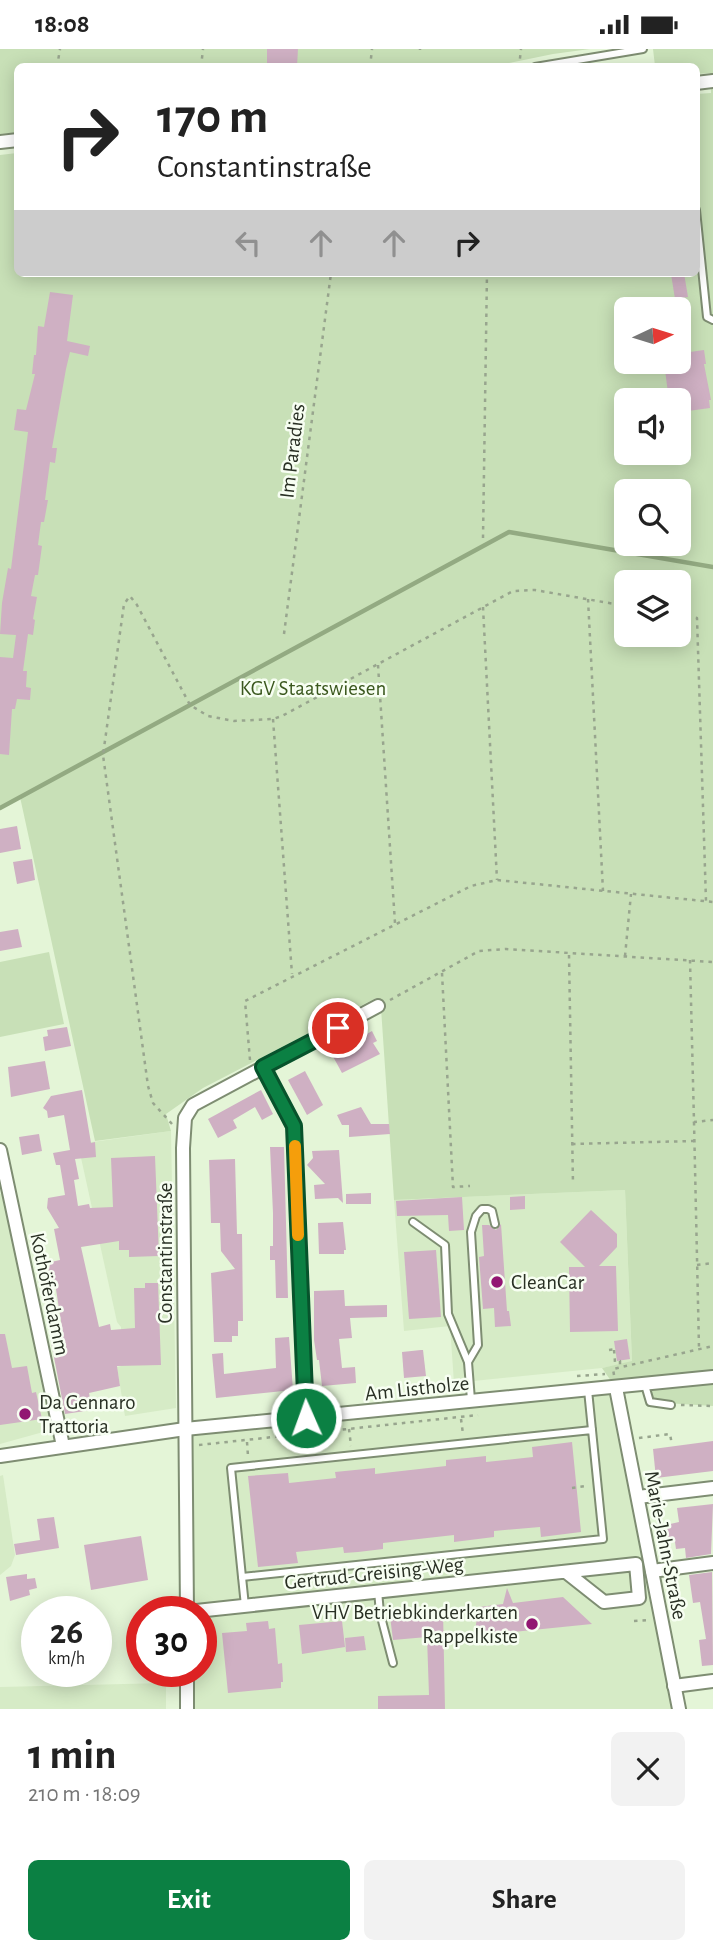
<!DOCTYPE html>
<html lang="en">
<head>
<meta charset="utf-8">
<style>
	body { margin:0; font-family:"Alegreya Sans",sans-serif; background:#f2f2f2; color:#222; height:100vh; display:flex; flex-direction:column; font-size:26px; white-space:nowrap }
	* { box-sizing:border-box; margin:0 }
	p { font-size:23px; color:#767676 }
	.icon { flex:none; width:38px; height:38px; fill:none; stroke:currentColor; stroke-width:2; stroke-linecap:round; stroke-linejoin:round }
	.map { position:relative; height:1660px; overflow:hidden }
	.drawer { display:flex; flex-direction:column; background:#fff; flex:1 }
	.drawer>* { flex:none }
	.hud { position:absolute; left:14px; top:14px; width:686px; height:214px; border-radius:10px; box-shadow:0 4px 18px #0003; background:#fff; color:#222; overflow:hidden }
	.needle { width:46px; rotate:86deg }
	.buttons { position:absolute; left:614px; top:248px; display:grid; gap:14px }
	.buttons a { display:grid; place-items:center; width:77px; height:77px; border-radius:10px; background:#fff; box-shadow:0 4px 18px #0003; font-size:35px }
	.speed { position:absolute; left:21px; top:1547px; display:flex; gap:14px; font-size:35px; font-weight:700; text-align:center }
	.speed>* { display:grid; place-content:center; width:91px; height:91px; border-radius:50%; background:#fff; box-shadow:0 4px 18px #0003; line-height:1 }
	.speed small { font-size:18px; font-weight:400 }
	.speed .limit { border:10px solid #d22; background:#fff; color:#111 }
	.pin { position:absolute; display:grid; place-items:center; width:60px; height:60px; color:#fff; margin:-30px; border:4px solid #fff; border-radius:50%; box-shadow:0 2px 7px #0007 }
	.me { position:absolute; width:77px; margin:-38px; rotate:358deg; stroke-linejoin:round; filter:drop-shadow(0 0 5px #0008) }
	.turn { display:flex; align-items:center; gap:24px; height:147px; padding:0 28px; font-size:32px }
	.turn .icon { width:91px; height:91px; stroke-width:2.5 }
	.turn b { display:block; font-size:49px; line-height:60px }
	.lanes { display:flex; align-items:center; height:66px; padding:0 28px; background:#0003; justify-content:center; gap:35px; direction:ltr }
	.lanes .off { opacity:.35 }
	.round { display:grid; place-items:center; flex:none; width:74px; height:74px; border-radius:10px; background:#f2f2f2 }
	.headline { display:flex; align-items:center; justify-content:space-between; height:119px; padding:0 28px }
	h1 { font-size:42px; font-weight:700; line-height:52px }
	.cta { display:flex; gap:14px; margin-top:auto; padding:14px 28px }
	.cta a { flex:1; height:80px; border-radius:10px; background:#0b8043; color:#fff; font-size:28px; font-weight:700; line-height:80px; text-align:center }
	.cta a+a { background:#f2f2f2; color:#222 }
	.status { display:flex; justify-content:space-between; align-items:center; height:49px; padding:0 35px; background:#fff; direction:ltr }
	.status svg { height:19px; fill:currentColor }
	.map>svg:first-child { display:block }
</style>
</head>
<body>
<div class="status"><b>18:08</b><svg viewBox="0 0 49 12"><path d="M0 12V9h3v3zM5 12V6h3v6zM10 12V3h3v9zM15 12V0h3v12zM26 1h20v11H26zM47 4h2v5h-2z"/></svg></div>
<div class="map">
<svg width="713" height="1660" viewBox="0 0 713 1660">
	<rect width="100%" height="100%" fill="#e4f5d7"/>
	<g fill="#d6ebc6">
		<polygon points="171,1082 176,1359 125,1367 117,1318 121,1317 121,1278 117,1273 78,1095"/>
		<polygon points="625,1141 632,1313 602,1319 454,1334 450,1277 404,1282 394,1151"/>
		<polygon points="8,1143 54,1380 0,1395 0,1145"/>
		<polygon points="616,1339 679,1660 187,1660 187,1622 201,1622 201,1563 187,1563 185,1380"/>
		<polygon points="3,1426 15,1506 11,1517 0,1526 0,1427"/>
		<polygon points="166,1634 166,1660 0,1660 0,1638"/>
	</g>
	<g fill="#c8e0b7" fill-rule="evenodd">
		<polygon points="0,0 590,0 553,5 490,18 18,18 17,84 0,85"/>
		<path d="M653,0H713V1357L650,1353L645,1336L616,1339L602,1319L632,1312L625,1141L394,1151L381,959L376,949L203,1039L166,1065L171,1082L95,1092L20,748L0,759V106L17,104L18,224H696L697,45L711,44L710,24L697,25L696,18L655,17ZM626,261H679V313H626ZM626,352H679V404H626ZM626,443H679V495H626ZM626,534H679V586H626Z"/>
		<polygon points="49,903 64,975 0,988 0,913"/>
	</g>
	<g fill="none" stroke-linecap="round" stroke-linejoin="round">
		<polyline stroke="#93aa82" stroke-width="4.5" points="0,759 509,483 713,518"/>
	</g>
	<g fill="#cfb0c3">
		<polygon points="267,0 298,0 297,18 267,18"/>
		<polygon points="684,224 688,248 675,250 671,225"/>
		<polygon points="50,243 73,246 67,292 90,297 88,307 70,303 66,320 52,399 57,399 55,414 50,413 45,451 48,451 44,473 41,473 38,496 42,497 38,526 35,526 31,547 37,548 33,570 35,571 33,586 28,585 23,622 27,622 26,638 31,639 30,651 17,650 15,660 12,660 9,706 0,705 0,608 13,609 16,586 0,585 2,554 8,519 11,520 28,383 14,381 17,360 26,361 35,325 32,325 34,306 36,306 38,277 44,278"/>
		<polygon points="686,276 690,303 704,301 706,315 704,315 711,351 709,351 710,359 688,362 687,354 679,355 679,352 669,352 664,313 679,313 679,277"/>
		<polygon points="17,777 21,800 0,804 0,780"/>
		<polygon points="32,810 35,831 17,835 13,813"/>
		<polygon points="18,880 22,898 0,902 0,883"/>
		<polygon points="67,978 71,997 45,1002 43,988 48,987 47,981"/>
		<polygon points="372,982 377,992 373,994 380,1005 342,1024 330,1002 350,992 351,994"/>
		<polygon points="45,1012 50,1040 11,1048 8,1018"/>
		<polygon points="305,1022 323,1056 307,1066 288,1031"/>
		<polygon points="82,1041 91,1094 95,1093 96,1108 75,1110 79,1130 74,1131 78,1157 89,1155 90,1159 113,1158 111,1109 155,1107 159,1207 129,1208 129,1201 119,1201 119,1192 81,1198 99,1278 110,1275 111,1281 135,1279 134,1239 145,1239 145,1234 158,1234 161,1316 117,1317 120,1337 89,1344 92,1361 65,1365 50,1288 63,1285 55,1234 53,1235 51,1223 48,1221 51,1213 60,1211 54,1180 59,1179 47,1159 48,1149 65,1146 60,1116 56,1116 53,1104 70,1101 64,1066 48,1069 47,1062 43,1059 51,1047"/>
		<polygon points="261,1041 273,1065 262,1071 255,1058 233,1071 237,1079 218,1089 208,1070"/>
		<polygon points="361,1058 371,1075 389,1075 390,1085 349,1088 349,1076 342,1076 337,1066"/>
		<polygon points="39,1085 42,1102 22,1106 19,1088"/>
		<polygon points="270,1098 284,1098 288,1249 276,1249 275,1211 270,1211 270,1197 273,1197 273,1164"/>
		<polygon points="339,1101 343,1154 338,1149 315,1150 314,1136 325,1135 307,1116 313,1109 312,1102"/>
		<polygon points="235,1110 237,1185 242,1185 243,1272 238,1272 238,1287 232,1287 232,1293 214,1293 211,1224 235,1220 221,1202 220,1174 211,1174 209,1111"/>
		<polygon points="371,1144 371,1155 346,1155 346,1145"/>
		<polygon points="525,1147 525,1160 510,1161 510,1148"/>
		<polygon points="462,1148 464,1181 449,1182 448,1166 397,1167 396,1152"/>
		<polygon points="591,1161 617,1185 617,1198 599,1217 616,1217 618,1282 570,1283 569,1218 585,1218 560,1193"/>
		<polygon points="343,1173 346,1201 344,1201 344,1205 319,1205 318,1174"/>
		<polygon points="501,1175 507,1262 509,1262 511,1277 495,1278 494,1259 483,1260 479,1208 484,1207 482,1176 489,1176 496,1181"/>
		<polygon points="436,1201 441,1268 409,1270 404,1203"/>
		<polygon points="344,1241 345,1257 387,1256 387,1268 350,1269 352,1289 339,1290 342,1319 355,1318 356,1334 322,1337 319,1311 317,1311 314,1291 314,1242"/>
		<polygon points="0,1285 5,1285 12,1319 27,1317 32,1344 36,1343 42,1370 0,1376"/>
		<polygon points="289,1288 293,1341 216,1349 212,1305 223,1304 224,1325 276,1319 275,1289"/>
		<polygon points="627,1290 630,1310 617,1312 614,1292"/>
		<polygon points="421,1301 423,1301 426,1327 404,1329 402,1303"/>
		<polygon points="713,1392 713,1422 656,1429 653,1400"/>
		<polygon points="572,1393 581,1483 541,1488 540,1478 494,1482 494,1488 454,1493 454,1486 383,1494 383,1500 358,1503 344,1504 343,1498 296,1503 298,1514 258,1518 248,1427 288,1424 289,1434 336,1429 335,1423 375,1419 375,1425 446,1417 446,1411 467,1409 486,1407 486,1413 533,1408 532,1398"/>
		<polygon points="713,1455 711,1505 686,1509 685,1499 676,1500 675,1493 660,1496 657,1478 679,1473 677,1459"/>
		<polygon points="54,1468 59,1499 16,1506 14,1495 40,1491 37,1470"/>
		<polygon points="141,1487 148,1531 91,1541 84,1496"/>
		<polygon points="712,1523 713,1616 702,1617 699,1591 706,1590 700,1553 693,1554 689,1526"/>
		<polygon points="27,1525 27,1530 35,1529 37,1539 29,1541 30,1546 10,1552 6,1528"/>
		<polygon points="507,1539 513,1554 563,1548 592,1575 474,1587 479,1558 503,1555"/>
		<polygon points="443,1562 445,1660 378,1660 378,1647 429,1646 427,1588 393,1591 390,1567"/>
		<polygon points="268,1572 269,1580 275,1579 278,1615 282,1614 283,1633 281,1633 281,1639 228,1644 222,1584 247,1582 246,1574"/>
		<polygon points="342,1572 345,1598 302,1605 299,1576"/>
		<polygon points="364,1587 366,1601 346,1603 345,1589"/>
	</g>
	<g fill="none" stroke-linecap="round" stroke-linejoin="round">
		<g stroke="#7e8d72" stroke-width="10">
			<g id="service">
				<polyline points="535,18 643,0"/>
				<polyline points="696,161 707,268 713,271"/>
				<polyline points="413,1173 445,1196 448,1265 468,1313"/>
				<polyline points="645,1336 650,1353 671,1356"/>
				<polyline points="588,1341 592,1381"/>
				<polyline points="471,1351 468,1313 478,1296 471,1183 476,1167 482,1160 488,1160 492,1162 495,1175"/>
				<polygon points="592,1381 603,1490 242,1528 231,1419"/>
				<polyline points="242,1528 245,1557"/>
				<polyline points="378,1542 380,1564 393,1614"/>
			</g>
		</g>
		<g stroke="#7e8d72" stroke-width="16">
			<g id="minor">
				<polyline points="696,34 713,32"/>
				<polyline points="0,93 18,91"/>
				<polyline points="263,1018 294,1077 306,1369"/>
				<polyline points="0,1101 63,1397"/>
				<polyline points="616,1339 679,1660"/>
				<polyline points="0,1407 185,1380 713,1328"/>
				<polyline points="638,1448 713,1439"/>
				<polyline points="652,1522 713,1514"/>
				<polyline points="187,1563 183,1099 185,1069 193,1056 378,957"/>
				<polyline points="187,1563 636,1515 639,1549 604,1553 566,1523"/>
				<polyline points="187,1622 187,1660"/>
				<polyline points="674,1637 713,1632"/>
			</g>
		</g>
		<g stroke="#98a58e" stroke-width="2.5" stroke-dasharray="3.5 5" stroke-linecap="butt">
			<polyline points="420,1 420,0"/>
			<polyline points="57,18 60,0"/>
			<polyline points="201,18 203,0"/>
			<polyline points="370,18 372,0"/>
			<polyline points="519,18 521,0"/>
			<polyline points="483,489 487,224"/>
			<polyline points="588,550 603,842"/>
			<polyline points="483,558 497,831"/>
			<polyline points="679,566 697,569 706,852"/>
			<polyline points="284,585 331,224"/>
			<polyline points="378,616 395,874"/>
			<polyline points="273,670 292,925"/>
			<polyline points="569,906 573,1135"/>
			<polyline points="625,907 631,845"/>
			<polyline points="690,911 694,1073 713,1071"/>
			<polyline points="442,924 453,1138 470,1137"/>
			<polyline points="390,951 479,902 506,900 713,913"/>
			<polyline points="250,1011 245,952 471,837 497,831 713,853"/>
			<polyline points="694,1073 699,1299"/>
			<polyline points="172,1075 153,1054 148,1037 103,706 124,555 130,547 137,556 190,656 208,667 234,672 273,670 282,667 513,542 535,541 626,557"/>
			<polyline points="572,1095 694,1092"/>
			<polyline points="697,1216 713,1214"/>
			<polyline points="609,1301 616,1300"/>
			<polyline points="614,1301 615,1313 620,1312 620,1319"/>
			<polyline points="614,1326 613,1320 713,1297"/>
			<polyline points="577,1327 605,1325"/>
			<polyline points="681,1356 713,1357"/>
			<polyline points="461,1370 463,1385"/>
			<polyline points="349,1380 351,1397"/>
			<polyline points="639,1389 670,1385 672,1396"/>
			<polyline points="247,1393 248,1407"/>
			<polyline points="199,1396 478,1366"/>
			<polyline points="572,1439 586,1437"/>
			<polyline points="634,1572 650,1571"/>
		</g>
		<use href="#service" stroke="#fff" stroke-width="6"/>
		<use href="#minor" stroke="#fff" stroke-width="12"/>
	</g>
	<g fill="none" stroke-linecap="round" stroke-linejoin="round">
		<g stroke="#07532c" stroke-width="18">
			<polyline id="route" points="306,1369 294,1077 263,1018 338,979"/>
		</g>
		<use href="#route" stroke="#0b8043" stroke-width="12"/>
		<polyline stroke="#f59e0b" stroke-width="12" points="295,1097 298,1186"/>
	</g>
	<g fill="#921672" stroke="#f7fef2" stroke-width="2.5">
		<circle cx="497" cy="1233" r="7"/>
		<circle cx="25" cy="1365" r="7"/>
		<circle cx="532" cy="1575" r="7"/>
	</g>
	<g text-anchor="middle" stroke-width="5" stroke-linejoin="round" paint-order="stroke">
		<g font-size="21" fill="#293024" stroke="#f7fef2">
			<text transform="translate(292 402) rotate(-83)" y="7">Im Paradies</text>
			<text transform="translate(165 1204) rotate(-90)" y="7">Constantinstraße</text>
			<text transform="translate(50 1245) rotate(78)" y="7">Kothöferdamm</text>
			<text transform="translate(417 1339) rotate(-6)" y="7">Am Listholze</text>
			<text transform="translate(666 1496) rotate(79)" y="7">Marie-Jahn-Straße</text>
			<text transform="translate(374 1524) rotate(-6)" y="7">Gertrud-Greising-Weg</text>
		</g>
		<g font-size="21" fill="#3a571d" stroke="#f7fef2">
			<text x="313" y="646">KGV Staatswiesen</text>
		</g>
		<g font-size="21" fill="#293024" stroke="#f7fef2" text-anchor="start">
			<text x="511" y="1240">CleanCar</text>
			<text x="39" y="1360">Da Gennaro<tspan x="39" dy="24">Trattoria</tspan></text>
			<text x="518" y="1570" text-anchor="end">VHV Betriebkinderkarten<tspan x="518" dy="24">Rappelkiste</tspan></text>
		</g>
	</g>
</svg>
<div class="buttons">
<a><svg class="needle" viewBox="-14 -14 28 28"><path d="M0-13l5 13h-10z" fill="#e53935"/><path d="M0 13l5-13h-10z" fill="#767676"/></svg></a>
<a><svg class="icon" aria-label="sound" viewBox="0 0 24 24"><path d="M4 9h4l5-4v14l-5-4H4zM17 9q2 3 0 6"/></svg></a>
<a><svg class="icon" aria-label="search" viewBox="0 0 24 24"><circle cx="10" cy="10" r="6"/><path d="M15 15l6 6"/></svg></a>
<a><svg class="icon" aria-label="layers" viewBox="0 0 24 24"><path d="M12 4l9 5-9 5-9-5zM3 14l9 5 9-5"/></svg></a>
</div>
<div class="speed"><div>26<small>km/h</small></div><div class="limit">30</div></div>
<div class="pin" style="left:338px;top:979px;background:#d93025"><svg class="icon" aria-label="arrive" viewBox="0 0 24 24"><path d="M6 21V4h12l-3 4 3 4H6"/></svg></div>
<svg class="me" style="left:306px;top:1369px" viewBox="-20 -20 40 40"><circle r="17" fill="#0b8043" stroke="#fff" stroke-width="3"/><path d="M0-11L8 9 0 5-8 9z" fill="#fff"/></svg>
<div class="hud">
<div class="turn"><svg class="icon" aria-label="right" viewBox="0 0 24 24"><path d="M7 20v-9h11M14 6l5 5-5 5"/></svg><div><b>170 m</b>Constantinstraße</div></div>
<div class="lanes"><svg class="icon off" aria-label="left" viewBox="0 0 24 24"><path d="M17 20v-9H6M10 6l-5 5 5 5"/></svg><svg class="icon off" aria-label="ahead" viewBox="0 0 24 24"><path d="M12 20V5M6 11l6-6 6 6"/></svg><svg class="icon off" aria-label="ahead" viewBox="0 0 24 24"><path d="M12 20V5M6 11l6-6 6 6"/></svg><svg class="icon" aria-label="right" viewBox="0 0 24 24"><path d="M7 20v-9h11M14 6l5 5-5 5"/></svg></div>
</div>
</div>
<section class="drawer">
<div class="headline"><div><h1>1 min</h1><p>210 m · 18:09</p></div><a class="round"><svg class="icon" aria-label="close" viewBox="0 0 24 24"><path d="M6 6l12 12M18 6L6 18"/></svg></a></div>
<div class="cta"><a>Exit</a><a>Share</a></div>
</section>
</body>
</html>
